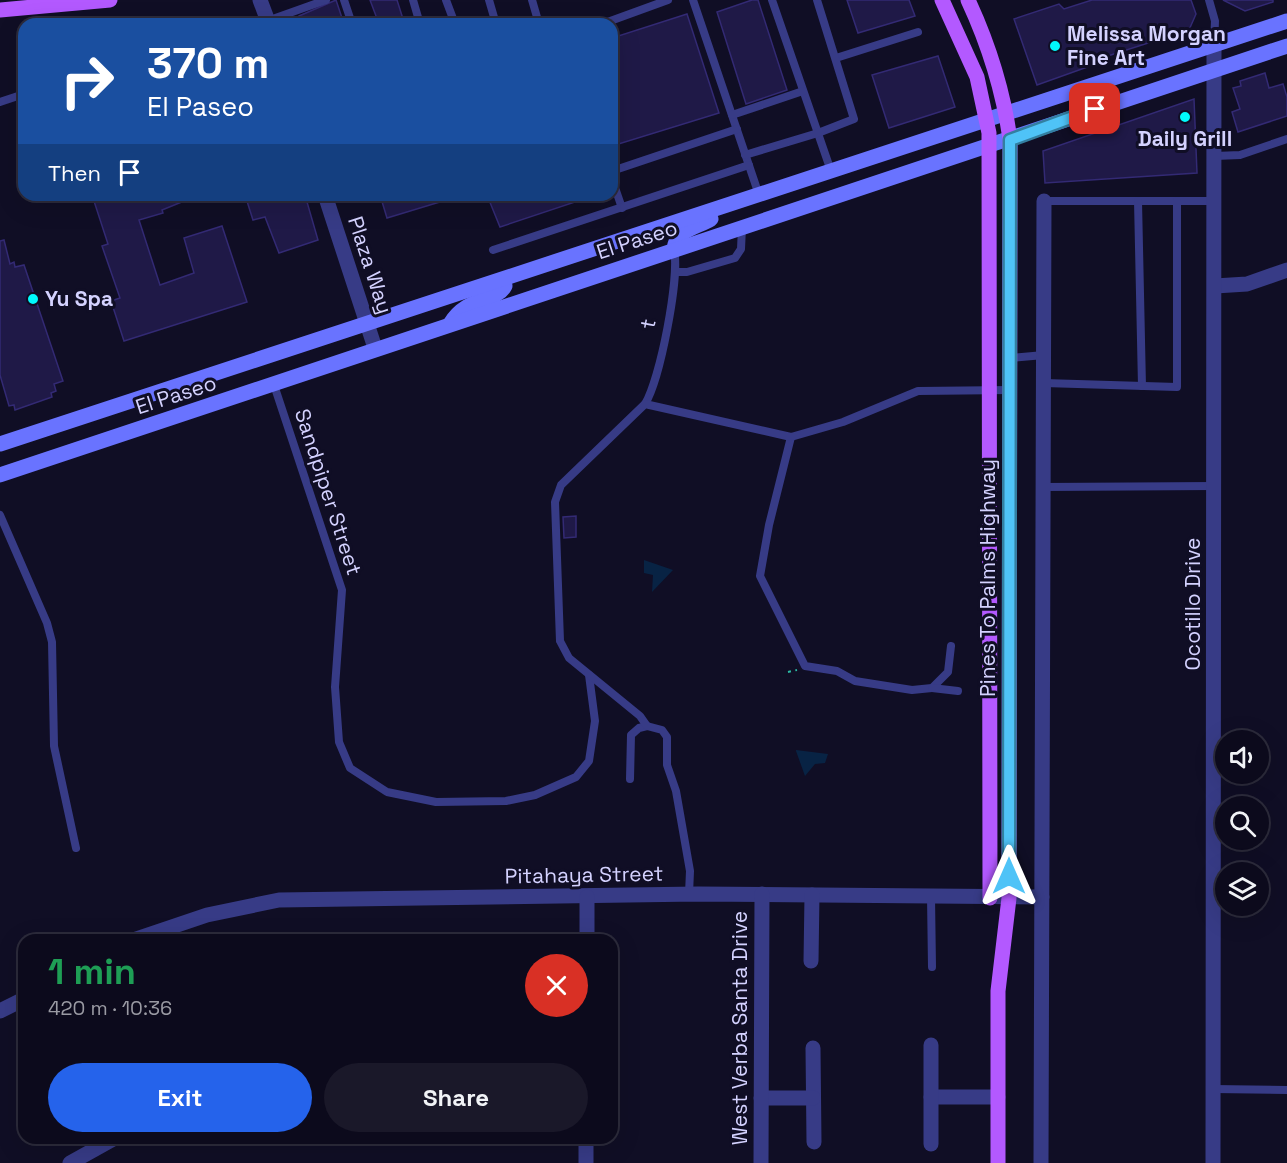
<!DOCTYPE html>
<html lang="en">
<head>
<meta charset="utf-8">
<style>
	body { margin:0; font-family:"Space Grotesk",sans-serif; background:#1a1829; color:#f1f3f6; height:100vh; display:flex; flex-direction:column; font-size:22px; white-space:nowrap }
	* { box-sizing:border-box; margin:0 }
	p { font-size:20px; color:#9a9aa3 }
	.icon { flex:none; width:33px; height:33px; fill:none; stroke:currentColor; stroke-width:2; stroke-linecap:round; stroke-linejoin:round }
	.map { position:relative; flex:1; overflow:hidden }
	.sheet { position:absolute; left:18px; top:934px; width:600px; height:210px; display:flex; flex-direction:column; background:#0c0a1c; border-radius:18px; box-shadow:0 6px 24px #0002,0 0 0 2px #2c2b3b }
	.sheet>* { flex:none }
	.banner { position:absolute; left:18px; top:18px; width:600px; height:183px; border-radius:18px; box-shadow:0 6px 24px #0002,0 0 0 2px #2c2b3b; background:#1a4fa0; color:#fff; overflow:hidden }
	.tools { position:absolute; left:1215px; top:730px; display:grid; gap:12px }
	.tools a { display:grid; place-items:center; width:54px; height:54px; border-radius:50%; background:#0c0a1c; box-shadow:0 6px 24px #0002,0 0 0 2px #2c2b3b; font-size:30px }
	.pin { position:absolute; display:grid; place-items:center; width:51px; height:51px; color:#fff; margin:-26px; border-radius:12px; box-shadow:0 3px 9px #0006 }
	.me { position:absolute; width:66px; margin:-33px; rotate:0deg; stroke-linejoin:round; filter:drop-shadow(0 0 4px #0008) }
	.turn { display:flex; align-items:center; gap:21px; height:126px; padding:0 30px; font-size:27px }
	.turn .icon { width:78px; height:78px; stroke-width:2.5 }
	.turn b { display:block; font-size:42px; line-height:51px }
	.then { display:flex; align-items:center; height:57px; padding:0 30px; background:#0003; gap:12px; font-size:22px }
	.round { display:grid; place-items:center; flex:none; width:63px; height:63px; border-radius:32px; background:#1a1829 }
	.headline { display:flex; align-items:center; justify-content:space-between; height:102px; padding:0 30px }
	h1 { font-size:36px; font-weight:600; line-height:45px; color:#1e9e55 }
	.action { display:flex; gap:12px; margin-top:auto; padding:12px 30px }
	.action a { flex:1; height:69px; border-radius:36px; background:#2563eb; color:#fff; font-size:24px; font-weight:600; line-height:69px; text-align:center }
	.action a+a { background:#1a1829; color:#f1f3f6 }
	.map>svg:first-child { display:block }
</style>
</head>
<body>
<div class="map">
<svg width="1287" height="1163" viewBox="0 0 1287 1163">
	<rect width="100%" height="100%" fill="#100e25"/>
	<g fill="#082344">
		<polygon points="644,560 673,570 652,592 653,575 644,573"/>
		<polygon points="796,751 796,750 828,754 825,763 815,764 805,776"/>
	</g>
	<g fill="#1f1947" stroke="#332a74" stroke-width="1.5">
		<polygon points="336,0 344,24 302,24 299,16"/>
		<polygon points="370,0 397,0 403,19 379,24"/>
		<polygon points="752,0 758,0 787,90 746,104 717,12"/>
		<polygon points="847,0 909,0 915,16 858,33"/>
		<polygon points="1092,0 1191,0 1196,14 1189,30 1092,61 1093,65 1037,85 1014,19 1059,4 1064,9"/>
		<polygon points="1223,0 1273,0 1273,2 1245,11"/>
		<polygon points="687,14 719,113 612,146 612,38"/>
		<polygon points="938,56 955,107 889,128 872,75"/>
		<polygon points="1265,73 1269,88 1283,84 1287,97 1287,116 1238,132 1232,112 1240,109 1233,88 1241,86 1240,81"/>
		<polygon points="1194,99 1197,173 1045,183 1043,151"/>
		<polygon points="92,195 199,195 162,210 163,213 139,220 160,285 194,273 184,238 222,226 247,302 124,341 111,301 120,298 102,246 108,244"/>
		<polygon points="245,195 305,195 318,240 279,253 265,217 253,220"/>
		<polygon points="380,195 452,195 453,198 387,218"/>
		<polygon points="487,195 590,195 590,197 500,227"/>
		<polygon points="4,240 10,264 14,262 15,267 24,265 63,381 54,384 56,391 51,393 52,397 15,410 14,405 9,406 0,375 0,241"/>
		<polygon points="576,516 576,537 564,538 563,517"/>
	</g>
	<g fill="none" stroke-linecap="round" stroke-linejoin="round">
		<polyline stroke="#2bbba5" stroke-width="2" stroke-dasharray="3 4.5" stroke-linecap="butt" points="788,672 797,670"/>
		<g stroke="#373b86" stroke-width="8">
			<polyline points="344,0 352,24"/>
			<polyline points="413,0 420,24"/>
			<polyline points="446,0 455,24"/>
			<polyline points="489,0 496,24"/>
			<polyline points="532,0 539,24"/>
			<polyline points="693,0 759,195"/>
			<polyline points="772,0 831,171"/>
			<polyline points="1209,0 1215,21 1214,45"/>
			<polyline points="267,21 326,0"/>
			<polyline points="602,24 668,0"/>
			<polyline points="836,58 918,32"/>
			<polyline points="0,102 24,94"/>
			<polyline points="732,115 803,91"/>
			<polyline points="745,155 818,133 854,119 817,0"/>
			<polyline points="1215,156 1240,155 1287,139"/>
			<polyline points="612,171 737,129"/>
			<polyline points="612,179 622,208"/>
			<polyline points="1044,201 1214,201"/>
			<polyline points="1138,201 1142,386"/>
			<polyline points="493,250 749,165"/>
			<polyline points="676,272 687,272 735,258 741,249 742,227"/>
			<polyline points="1010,358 1044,355"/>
			<polyline points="1044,383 1177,387 1177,201"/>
			<polyline points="274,385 342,590 335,687 339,742 350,768 387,792 436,802 506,801 535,795 576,777 589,761 595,721 589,675"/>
			<path d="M645,404C660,380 680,277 674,250"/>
			<polyline points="791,437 769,525 760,576 805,666 837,671 855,681 912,690 932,688 948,672 951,646"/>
			<polyline points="1043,487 1215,486"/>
			<polyline points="0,515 47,623 52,642 54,746 76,848"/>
			<polyline points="932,688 958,691"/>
			<polyline points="630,779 631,735 639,728 647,726"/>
			<polyline points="689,894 690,871 676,791 667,765 667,737 662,730 647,726 640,716 569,658 560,641 555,502 561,485 645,404 791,437 843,422 918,391 1010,390"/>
			<polyline points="931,897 932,967"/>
			<polyline points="1213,1089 1287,1090"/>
		</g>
		<g stroke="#373b86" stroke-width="15">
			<polyline points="260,0 269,24"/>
			<polyline points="325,195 375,348"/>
			<polyline points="1215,286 1247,284 1287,270"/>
			<polyline points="133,940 207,915 279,900 698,894 1042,897"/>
			<polyline points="587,940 587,897"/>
			<polyline points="811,961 812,895"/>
			<polyline points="0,1011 24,999"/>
			<polyline points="813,1048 814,1142"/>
			<polyline points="931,1097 998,1097"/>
			<polyline points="761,1098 813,1098"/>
			<polyline points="586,1138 586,1163"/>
			<polyline points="931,1144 931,1045"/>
			<polyline points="70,1163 115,1138"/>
			<polyline points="761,1163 762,894"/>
			<polyline points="1041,1163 1044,201"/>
			<polyline points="1213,1163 1214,45"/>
		</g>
		<g stroke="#6973ff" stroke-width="15">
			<path d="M674,250C675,230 696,228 711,219"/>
			<path d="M450,324C466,296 497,302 505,286L504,280"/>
			<polyline points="0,444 1287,21"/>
			<polyline points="0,475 1287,46"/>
		</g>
		<g stroke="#b359ff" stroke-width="15">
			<polyline points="942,0 977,77 989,133 990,898"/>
			<path d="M968,0C989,45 1003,90 1010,139L1009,898L998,991V1163"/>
			<polyline points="0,10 110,0"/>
		</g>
	</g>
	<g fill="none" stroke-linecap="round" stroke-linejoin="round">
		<g stroke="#337fa1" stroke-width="15">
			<polyline id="route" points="1009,876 1010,140 1095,109"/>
		</g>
		<use href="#route" stroke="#4fc3f7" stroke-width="10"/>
	</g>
	<g fill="#00fafd" stroke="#100e25" stroke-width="2">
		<circle cx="1055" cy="46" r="6"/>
		<circle cx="1185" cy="117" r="6"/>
		<circle cx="33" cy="299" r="6"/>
	</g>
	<g text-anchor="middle" stroke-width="6" stroke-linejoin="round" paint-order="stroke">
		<g font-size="21" font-weight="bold" fill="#d4d2ff" stroke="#100e25" text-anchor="start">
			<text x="1067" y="41">Melissa Morgan<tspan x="1067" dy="24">Fine Art</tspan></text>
			<text x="1185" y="146" text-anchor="middle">Daily Grill</text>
			<text x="45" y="306">Yu Spa</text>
		</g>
		<g font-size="21" fill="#d4d2ff" stroke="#100e25">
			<text transform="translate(637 240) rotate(-18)" y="7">El Paseo</text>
			<text transform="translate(370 265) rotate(72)" y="7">Plaza Way</text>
			<text transform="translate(648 324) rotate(-79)" y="7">t</text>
			<text transform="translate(176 395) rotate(-18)" y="7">El Paseo</text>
			<text transform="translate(328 492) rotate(72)" y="7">Sandpiper Street</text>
			<text transform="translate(988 578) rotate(-90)" y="7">Pines To Palms Highway</text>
			<text transform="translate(1193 604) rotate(-90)" y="7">Ocotillo Drive</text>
			<text transform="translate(584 875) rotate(-1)" y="7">Pitahaya Street</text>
			<text transform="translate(740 1028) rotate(-90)" y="7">West Verba Santa Drive</text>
		</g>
	</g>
</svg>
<div class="tools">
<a><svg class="icon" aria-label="sound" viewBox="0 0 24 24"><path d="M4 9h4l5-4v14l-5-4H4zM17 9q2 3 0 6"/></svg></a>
<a><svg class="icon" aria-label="search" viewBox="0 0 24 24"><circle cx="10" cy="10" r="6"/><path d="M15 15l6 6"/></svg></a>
<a><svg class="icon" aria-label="layers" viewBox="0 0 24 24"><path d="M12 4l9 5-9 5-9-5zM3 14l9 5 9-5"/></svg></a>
</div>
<div class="pin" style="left:1095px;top:109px;background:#d93025"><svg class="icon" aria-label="arrive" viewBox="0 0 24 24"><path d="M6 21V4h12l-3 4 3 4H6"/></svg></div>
<svg class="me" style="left:1009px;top:876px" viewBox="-20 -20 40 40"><path d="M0-17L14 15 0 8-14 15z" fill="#4fc3f7" stroke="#fff" stroke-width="4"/></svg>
<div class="banner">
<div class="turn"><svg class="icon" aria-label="right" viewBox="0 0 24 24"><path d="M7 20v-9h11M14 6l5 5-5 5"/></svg><div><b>370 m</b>El Paseo</div></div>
<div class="then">Then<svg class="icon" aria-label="arrive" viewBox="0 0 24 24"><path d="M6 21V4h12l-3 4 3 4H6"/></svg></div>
</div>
<section class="sheet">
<div class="headline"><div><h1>1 min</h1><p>420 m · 10:36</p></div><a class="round" style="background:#d93025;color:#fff"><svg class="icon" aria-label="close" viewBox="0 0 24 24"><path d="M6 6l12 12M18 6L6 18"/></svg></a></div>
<div class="action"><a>Exit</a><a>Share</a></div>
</section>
</div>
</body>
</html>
